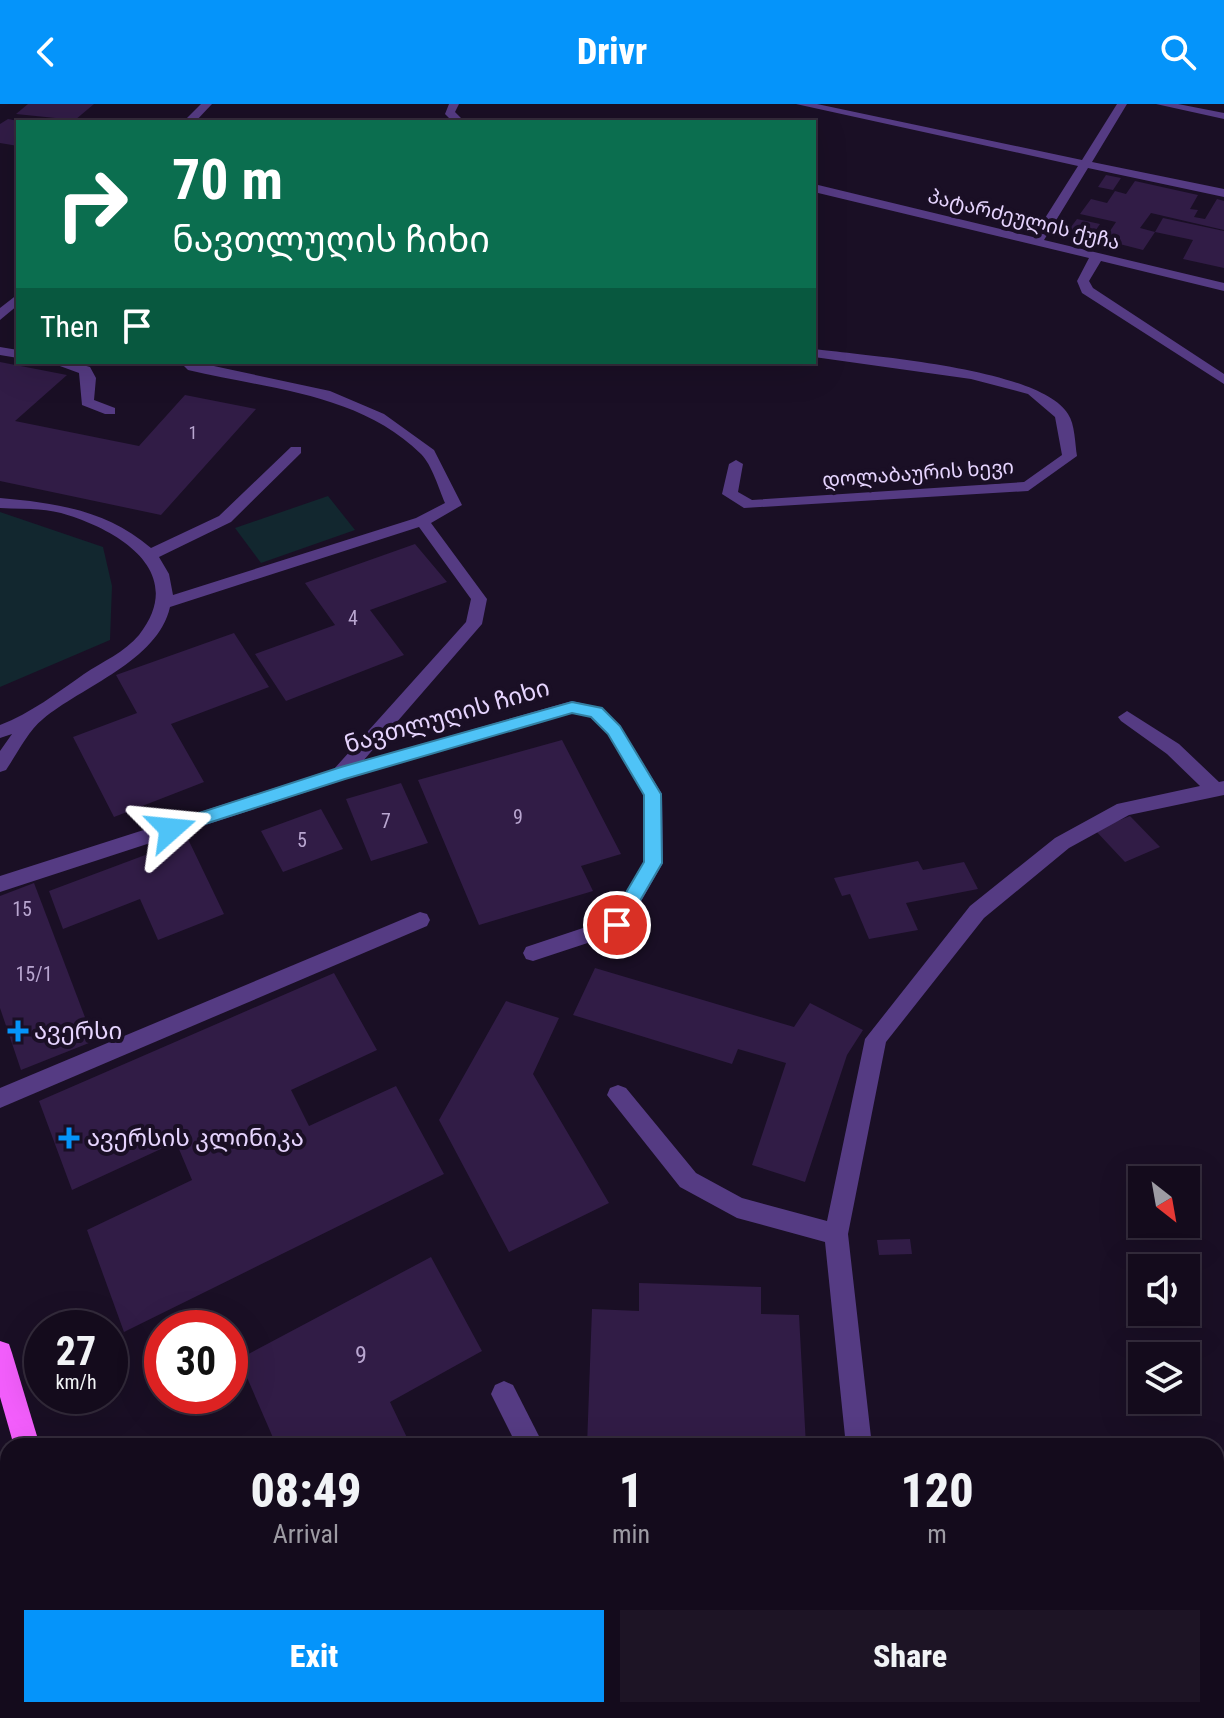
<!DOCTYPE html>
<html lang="en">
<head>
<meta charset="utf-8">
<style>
	body { margin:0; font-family:"Roboto Condensed","Noto Sans Georgian",sans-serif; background:#1d1425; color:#f1f3f6; height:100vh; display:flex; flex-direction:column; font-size:30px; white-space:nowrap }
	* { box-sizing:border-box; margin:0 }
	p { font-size:26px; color:#9d9ba3 }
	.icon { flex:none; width:44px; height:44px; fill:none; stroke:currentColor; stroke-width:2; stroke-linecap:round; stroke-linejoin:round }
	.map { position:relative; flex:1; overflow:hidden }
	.drawer { position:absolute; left:0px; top:1334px; width:1224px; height:280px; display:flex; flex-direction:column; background:#140b1c; border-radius:24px 24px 0 0; box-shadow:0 8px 32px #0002,0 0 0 2px #332b3b }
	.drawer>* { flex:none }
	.hud { position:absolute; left:16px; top:16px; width:800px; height:244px; border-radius:0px; box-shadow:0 8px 32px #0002,0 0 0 2px #332b3b; background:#0b6e4f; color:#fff; overflow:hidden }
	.needle { width:52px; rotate:149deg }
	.buttons { position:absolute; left:1128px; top:1062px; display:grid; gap:16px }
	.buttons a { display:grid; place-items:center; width:72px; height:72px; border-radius:0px; background:#140b1c; box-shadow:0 8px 32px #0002,0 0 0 2px #332b3b; font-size:40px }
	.speed { position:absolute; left:24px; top:1206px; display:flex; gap:16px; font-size:40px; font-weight:700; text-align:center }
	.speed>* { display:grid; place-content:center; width:104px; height:104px; border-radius:50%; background:#140b1c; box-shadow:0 8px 32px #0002,0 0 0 2px #332b3b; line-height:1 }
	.speed small { font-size:20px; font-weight:400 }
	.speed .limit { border:12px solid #d22; background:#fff; color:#111 }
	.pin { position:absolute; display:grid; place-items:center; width:68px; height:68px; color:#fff; margin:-34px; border:4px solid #fff; border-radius:50%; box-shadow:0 2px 8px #0007 }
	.me { position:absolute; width:88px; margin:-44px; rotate:72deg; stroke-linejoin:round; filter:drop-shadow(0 0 6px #0008) }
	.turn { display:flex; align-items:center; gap:28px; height:168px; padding:0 24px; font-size:36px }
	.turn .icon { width:104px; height:104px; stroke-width:2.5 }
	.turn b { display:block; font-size:56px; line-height:68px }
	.then { display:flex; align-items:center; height:76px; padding:0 24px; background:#0003; gap:16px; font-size:30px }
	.eta { display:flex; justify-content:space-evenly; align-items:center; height:136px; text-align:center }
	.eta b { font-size:48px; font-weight:800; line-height:56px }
	.action { display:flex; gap:16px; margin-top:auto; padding:16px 24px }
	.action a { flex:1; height:92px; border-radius:0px; background:#0594fa; color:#fff; font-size:32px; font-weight:800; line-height:92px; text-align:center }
	.action a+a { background:#1d1425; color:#f1f3f6 }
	header { display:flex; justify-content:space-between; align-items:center; height:104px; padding:0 24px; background:#0594fa; color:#fff; font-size:36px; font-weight:800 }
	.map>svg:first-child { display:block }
</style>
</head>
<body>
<header><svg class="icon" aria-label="back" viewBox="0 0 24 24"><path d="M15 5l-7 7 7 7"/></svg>Drivr<svg class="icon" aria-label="search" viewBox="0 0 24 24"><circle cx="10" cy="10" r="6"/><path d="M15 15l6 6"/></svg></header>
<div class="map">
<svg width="1224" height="1614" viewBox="0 0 1224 1614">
	<rect width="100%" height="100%" fill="#1a0f25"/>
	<g fill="#12272f">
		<polygon points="328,392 355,426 261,459 235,424"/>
		<polygon points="0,408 103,443 112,482 110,536 0,583"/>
	</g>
	<g fill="#311c46">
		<polygon points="28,0 94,0 75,16 16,10"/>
		<polygon points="8,15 18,17 18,42 0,39 0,20"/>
		<polygon points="1106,71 1121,74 1113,86 1098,83"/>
		<polygon points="1135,77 1198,91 1190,105 1198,106 1194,113 1205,115 1217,95 1224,97 1224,126 1151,109 1140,124 1155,128 1143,146 1104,136 1116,118 1080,110 1091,95 1107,99 1115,87 1126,90"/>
		<polygon points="1163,114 1224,127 1224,164 1183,155 1193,136 1155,128"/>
		<polygon points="1077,115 1100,120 1091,133 1068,127"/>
		<polygon points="0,258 67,271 15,317 139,342 185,291 256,305 161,411 0,377"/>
		<polygon points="415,440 447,478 370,506 404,551 286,597 255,550 335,521 305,479"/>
		<polygon points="234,529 269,583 171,620 204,678 114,713 73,633 137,609 116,571"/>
		<polygon points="562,636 621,750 581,762 593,787 479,821 418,676"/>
		<polygon points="401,679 428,739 371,757 346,695"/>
		<polygon points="321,705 343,745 283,768 261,727"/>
		<polygon points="1130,712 1160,743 1125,758 1095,726"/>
		<polygon points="188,735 224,810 158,836 140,795 63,825 49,787"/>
		<polygon points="918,757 923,766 964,758 978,785 906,799 918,826 869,835 850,790 842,792 834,774"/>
		<polygon points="34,779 94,937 21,966 0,904 0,792"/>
		<polygon points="595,864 794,923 810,899 863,926 847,951 805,1078 752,1061 786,959 738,945 732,960 573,911"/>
		<polygon points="334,869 377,946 291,986 309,1022 396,982 444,1070 124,1228 87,1126 192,1076 176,1038 72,1086 39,997"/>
		<polygon points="506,897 559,914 533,970 609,1099 509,1148 439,1016"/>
		<polygon points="910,1135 912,1150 879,1151 877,1136"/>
		<polygon points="431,1153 482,1247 390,1298 411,1342 263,1342 274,1336 239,1255"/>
		<polygon points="639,1179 761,1183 761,1210 799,1211 806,1342 587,1342 592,1205 639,1207"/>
		<polygon points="354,1606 549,1606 536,1614 357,1614"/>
		<polygon points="763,1606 838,1606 827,1614 768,1614"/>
	</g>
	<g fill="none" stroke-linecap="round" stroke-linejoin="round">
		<g fill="#553b83" fill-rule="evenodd">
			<polygon points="201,0 212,0 195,18 183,18"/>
			<polygon points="449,0 459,0 455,8 465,18 453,18 445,10"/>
			<polygon points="796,0 817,0 1082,56 1117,0 1127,0 1092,58 1224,85 1224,93 1088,64 1044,136 1224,179 1224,187 1101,157 1089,177 1093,184 1224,270 1224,280 1082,189 1077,177 1089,154 814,88 814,80 1033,133 1078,62"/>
			<polygon points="1156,0 1178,0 1224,9 1224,15"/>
			<polygon points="18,190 18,201 0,216 0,204"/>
			<polygon points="0,243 18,246 18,254 0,251"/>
			<path d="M814,245C868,252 1040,264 1068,310C1075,320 1075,340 1077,352L1028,387L744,404L722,390L729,360L736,356L743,360L738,388L752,396L1024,378L1062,351L1055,313L1028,290L971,275L814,253Z"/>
			<polygon points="49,258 72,258 90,263 96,274 94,296 115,304 115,310 105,310 82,301 79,269"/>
			<path d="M180,258H195L330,287L384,310L434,346L462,401L431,419L487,495L482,520L363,657L572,597L602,604L620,622L662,690L663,759L624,827L533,857L526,855L523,849L526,843L610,815L643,759L644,690L608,630L590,613L572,609L346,675L0,788V772L334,665L466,518L471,495L419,423L170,503C158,557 81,583 43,615C28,627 17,650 6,666L0,668V647L12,630L0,634V621C31,609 57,589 84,570C102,558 125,548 139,531C189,467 117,425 61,409C42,404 20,405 0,404V394C56,399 107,406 151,444L219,412L291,343H301V349L231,418L159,453L169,470L173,491L416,414L445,399C439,385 432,361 421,350C359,289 267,285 188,266Z"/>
			<polygon points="1127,607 1179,640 1219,678 1224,677 1224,691 1129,711 1069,744 984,814 886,938 848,1130 872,1342 846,1342 825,1138 737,1114 680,1083 607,991 610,984 618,981 626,984 696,1069 742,1094 827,1117 865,935 970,802 1055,734 1117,700 1200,682 1167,650 1121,617 1118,613"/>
			<polygon points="420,808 427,810 430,816 427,822 0,1004 0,984"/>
			<polygon points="504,1277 513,1281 544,1342 517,1342 491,1290 495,1281"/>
			<polygon points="659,1606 696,1606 693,1614 655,1614"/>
			<polygon points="1185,1606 1215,1606 1219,1614 1188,1614"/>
		</g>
		<g fill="#f35efc" fill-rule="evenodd">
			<polygon points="0,1237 9,1240 12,1249 40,1342 14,1342 0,1293"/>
			<polygon points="89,1606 117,1606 120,1614 90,1614"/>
		</g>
	</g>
	<polygon fill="#4fc3f7" stroke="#337fa1" stroke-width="2" points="572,598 602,604 620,622 661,690 662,759 623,826 617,828 607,821 644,758 644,691 608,630 591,613 572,609 345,675 171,731 162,725 165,720 341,663"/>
	<g fill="#0594fa" stroke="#1a0f25" stroke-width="3">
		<path d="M14 915h8v8h8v8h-8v8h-8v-8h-8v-8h8z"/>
		<path d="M65 1022h8v8h8v8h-8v8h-8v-8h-8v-8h8z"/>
	</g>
	<g text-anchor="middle" stroke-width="8" stroke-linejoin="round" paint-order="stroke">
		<g font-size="18" fill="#b9a6d0">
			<text x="193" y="335">1</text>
		</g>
		<g font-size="20" fill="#e6d4fe" stroke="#1a0f25">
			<text transform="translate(1024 115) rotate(14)" y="7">პატარძეულის ქუჩა</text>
			<text transform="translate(918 369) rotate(-4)" y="7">დოლაბაურის ხევი</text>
		</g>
		<g font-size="20" fill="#b9a6d0">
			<text x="353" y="521">4</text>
			<text x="518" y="720">9</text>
			<text x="386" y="724">7</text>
			<text x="302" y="743">5</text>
			<text x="22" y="812">15</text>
			<text x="34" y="877">15/1</text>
		</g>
		<g font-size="24" fill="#e6d4fe" stroke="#1a0f25">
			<text transform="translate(447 612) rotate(-16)" y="8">ნავთლუღის ჩიხი</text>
		</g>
		<g font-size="24" fill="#e6d4fe" stroke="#1a0f25" text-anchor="start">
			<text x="34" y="935">ავერსი</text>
			<text x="87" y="1042">ავერსის კლინიკა</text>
		</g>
		<g font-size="24" fill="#b9a6d0">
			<text x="361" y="1259">9</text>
		</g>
	</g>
</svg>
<div class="buttons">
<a><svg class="needle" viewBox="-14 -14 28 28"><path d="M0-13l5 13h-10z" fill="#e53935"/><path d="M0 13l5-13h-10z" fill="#9d9ba3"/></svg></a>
<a><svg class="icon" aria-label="sound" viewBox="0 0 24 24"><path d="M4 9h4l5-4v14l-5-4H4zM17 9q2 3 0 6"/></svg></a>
<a><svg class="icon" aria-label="layers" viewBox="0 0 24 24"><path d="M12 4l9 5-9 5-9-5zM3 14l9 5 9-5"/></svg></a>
</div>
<div class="speed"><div>27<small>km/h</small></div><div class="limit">30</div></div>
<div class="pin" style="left:617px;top:821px;background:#d93025"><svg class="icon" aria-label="arrive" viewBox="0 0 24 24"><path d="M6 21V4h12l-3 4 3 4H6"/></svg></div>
<svg class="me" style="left:171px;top:725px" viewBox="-20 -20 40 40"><path d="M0-17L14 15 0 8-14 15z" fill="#4fc3f7" stroke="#fff" stroke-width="4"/></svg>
<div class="hud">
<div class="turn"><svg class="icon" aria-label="right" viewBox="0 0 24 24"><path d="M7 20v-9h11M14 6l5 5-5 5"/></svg><div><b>70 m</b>ნავთლუღის ჩიხი</div></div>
<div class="then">Then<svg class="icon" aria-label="arrive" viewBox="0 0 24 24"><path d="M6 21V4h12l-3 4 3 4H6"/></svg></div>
</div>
<section class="drawer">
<div class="eta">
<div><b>08:49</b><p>Arrival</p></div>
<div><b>1</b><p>min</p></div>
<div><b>120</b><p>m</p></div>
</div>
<div class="action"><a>Exit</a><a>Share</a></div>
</section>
</div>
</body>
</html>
